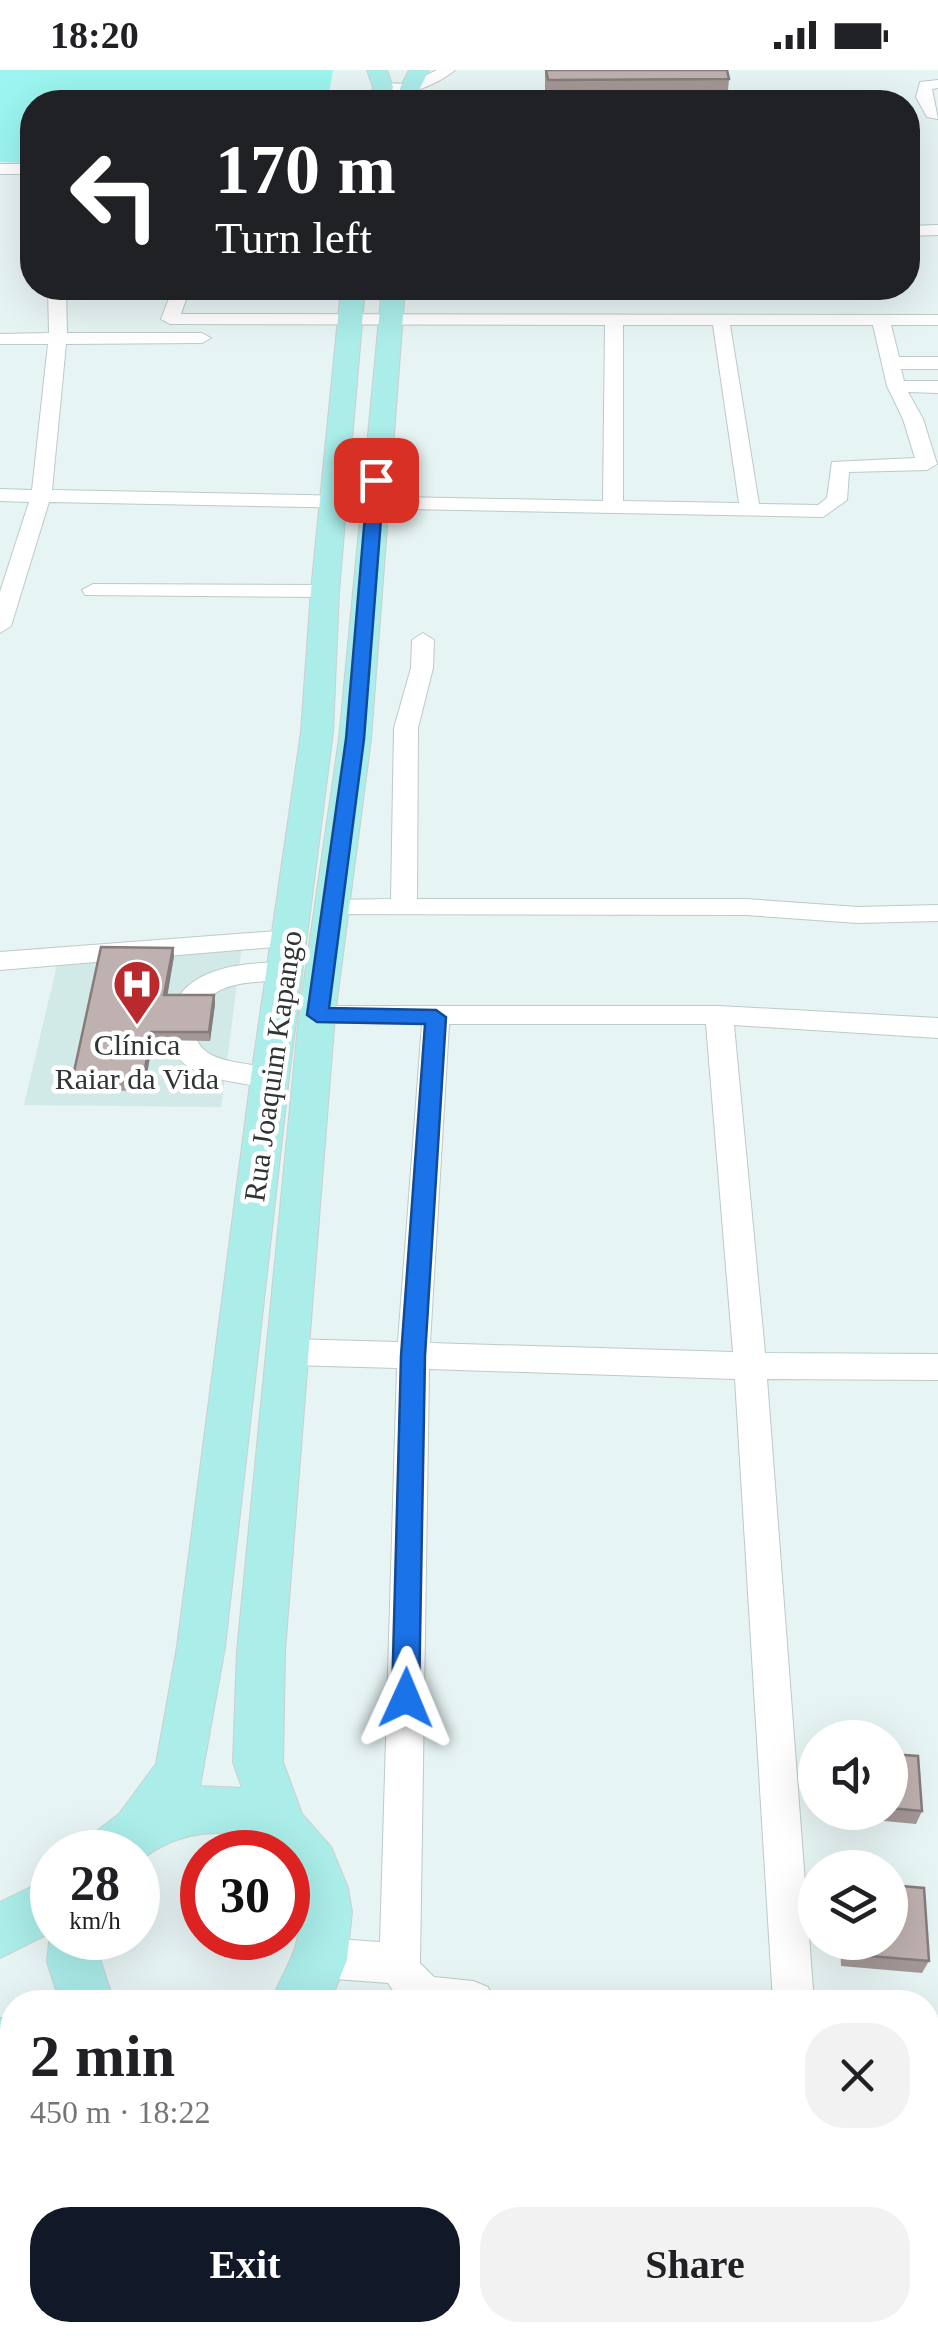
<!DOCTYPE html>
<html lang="en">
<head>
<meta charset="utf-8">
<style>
	body { margin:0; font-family:Georgia,serif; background:#f2f2f2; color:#202124; height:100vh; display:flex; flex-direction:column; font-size:38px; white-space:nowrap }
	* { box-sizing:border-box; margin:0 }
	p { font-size:32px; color:#757577 }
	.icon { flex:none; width:55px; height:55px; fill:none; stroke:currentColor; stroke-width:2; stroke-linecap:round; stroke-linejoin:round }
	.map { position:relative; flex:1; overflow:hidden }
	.side { position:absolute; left:0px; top:1920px; width:940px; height:352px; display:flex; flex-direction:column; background:#fff; border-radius:40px 40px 0 0; box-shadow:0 10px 40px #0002 }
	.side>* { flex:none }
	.guide { position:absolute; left:20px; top:20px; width:900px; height:210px; border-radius:40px; box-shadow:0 10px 40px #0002; background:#202124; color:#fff; overflow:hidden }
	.fabs { position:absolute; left:798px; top:1650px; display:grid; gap:20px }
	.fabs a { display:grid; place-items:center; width:110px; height:110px; border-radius:50%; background:#fff; box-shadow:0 10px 40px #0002; font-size:50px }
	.speed { position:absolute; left:30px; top:1760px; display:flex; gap:20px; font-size:50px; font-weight:700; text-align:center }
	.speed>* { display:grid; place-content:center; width:130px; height:130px; border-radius:50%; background:#fff; box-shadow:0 10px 40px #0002; line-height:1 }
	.speed small { font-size:25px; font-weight:400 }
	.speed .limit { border:15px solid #d22; background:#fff; color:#111 }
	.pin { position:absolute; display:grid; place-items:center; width:85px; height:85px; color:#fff; margin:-42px; border-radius:20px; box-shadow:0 5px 15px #0006 }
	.me { position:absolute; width:110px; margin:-55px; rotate:1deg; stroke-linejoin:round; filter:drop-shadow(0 0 8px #0008) }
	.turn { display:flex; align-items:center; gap:35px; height:210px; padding:0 30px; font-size:45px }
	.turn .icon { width:130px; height:130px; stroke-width:2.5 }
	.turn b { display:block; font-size:70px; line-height:85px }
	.round { display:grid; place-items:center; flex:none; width:105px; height:105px; border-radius:40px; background:#f2f2f2 }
	.overview { display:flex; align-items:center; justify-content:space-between; height:170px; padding:0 30px }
	h1 { font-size:60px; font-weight:700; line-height:75px }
	.button { display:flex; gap:20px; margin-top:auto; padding:20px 30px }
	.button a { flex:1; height:115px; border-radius:40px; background:#111827; color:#fff; font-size:40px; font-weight:700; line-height:115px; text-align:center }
	.button a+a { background:#f2f2f2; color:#202124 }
	.status { display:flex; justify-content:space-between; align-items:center; height:70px; padding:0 50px; background:#fff; direction:ltr }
	.status svg { height:28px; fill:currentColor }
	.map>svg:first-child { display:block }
</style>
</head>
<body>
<div class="status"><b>18:20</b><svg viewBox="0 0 49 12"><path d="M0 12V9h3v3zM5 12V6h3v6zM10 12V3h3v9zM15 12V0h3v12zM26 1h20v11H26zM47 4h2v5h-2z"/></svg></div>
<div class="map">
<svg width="938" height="2271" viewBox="0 0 938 2271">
	<rect width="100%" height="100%" fill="#e6f4f3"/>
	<polygon fill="#d1e9e7" points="242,875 221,1037 24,1035 61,878"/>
	<polygon fill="#9cf5f0" points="0,0 333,0 328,29 336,32 32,32 32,93 0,92"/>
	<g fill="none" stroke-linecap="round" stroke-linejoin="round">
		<g stroke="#bccac9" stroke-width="2">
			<g id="minor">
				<path d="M437,0H455C435,16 399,32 376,17L383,13L408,14Z"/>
				<polygon points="938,10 938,18 932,19 938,49 927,47 916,27 920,12"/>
				<rect x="0" y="94" width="32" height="10"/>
				<polygon points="938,155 938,165 908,166 908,156"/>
				<path d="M48,218H66L67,263H202L211,268L202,273L66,274L52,420L603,431L605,255L170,254L161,249L173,218H190L181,244L938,245V255H891L899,287H938V299H901L904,311H938V323L908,322L923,349L937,394L927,400L849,402L847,430L823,447L49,432L11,556L0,563V522L29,432L0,431V419L32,420L48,274H0V264L49,263ZM623,255H713L739,433L623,431ZM730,255H873L887,316L903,349L915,388L832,392L827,428L818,435L759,434Z"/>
				<polygon points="93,514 325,515 336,521 325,527 85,525 82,520"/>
				<polygon points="423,563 434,570 433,598 418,658 417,829 746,829 858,837 938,835 938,851 858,853 746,845 322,844 318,838 331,830 391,829 394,658 411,598 412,570"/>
				<polygon points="289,860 298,863 302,869 298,875 0,900 0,882"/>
				<path d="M284,892L293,895L297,901L293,907C273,913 251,910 231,916C217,920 201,930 197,945C183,998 247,990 280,1000L284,1007L280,1014C265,1018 249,1015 234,1012C199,1006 162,992 169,951C171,936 180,921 193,912C218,894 255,893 284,892Z"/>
				<path d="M317,936H719L938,948V968L734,955L765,1283L938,1284V1310L767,1309L814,1932H773L735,1309L429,1299L420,1893L434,1907L473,1911L488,1917L494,1932H401L388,1913L322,1908L308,1902L302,1888L308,1874L322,1868L380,1872L397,1298L290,1295L279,1291L274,1282L279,1273L290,1269L398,1272L422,954L307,952L303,945L307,938ZM449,954H706L733,1282L430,1273Z"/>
				<polygon points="928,1952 938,1953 938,1995 928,1994"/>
				<polygon points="139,2260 185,2260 184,2271 138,2271"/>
				<polygon points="796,2260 842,2260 843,2271 797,2271"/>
			</g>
		</g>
		<g stroke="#cdcfce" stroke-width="2">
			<g id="major">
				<polygon points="367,0 387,0 393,17 389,32 370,32 373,17"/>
				<polygon points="409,0 429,0 420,18 419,32 400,32 400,18"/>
				<path d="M341,218H365L339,521L333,662L289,1007L225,1577L200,1716L242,1718L233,1692L237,1581L299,945L339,669L382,218H405L371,669L335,945L285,1581L283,1692L302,1744L331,1777L348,1818L352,1842L347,1890L330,1932H271C283,1899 301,1883 299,1844C298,1821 288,1804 288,1782C270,1782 266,1777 251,1770C213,1754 167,1767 138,1793V1782H85L93,1764L119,1744L156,1694L177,1577L251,1007L301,662L311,521Z"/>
				<polygon points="52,1807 52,1868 102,1868 101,1892 114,1932 60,1932 47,1892 50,1863 0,1888 0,1832"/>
				<rect x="0" y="1948" width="12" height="56"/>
			</g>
		</g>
		<use href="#minor" fill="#fff" fill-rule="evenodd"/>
		<use href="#major" fill="#aaede9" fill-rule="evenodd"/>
	</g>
	<g fill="#a49897">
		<polygon points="545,0 727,0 729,9 727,32 545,32"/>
		<polygon points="173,878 174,886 167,925 214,925 215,934 210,971 153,970 144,1021 74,1020 72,1011"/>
		<polygon points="890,1684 922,1741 916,1754 831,1746 831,1742 890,1742"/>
		<polygon points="840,1872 890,1872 929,1891 922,1903 841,1896"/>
		<polygon points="938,2045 938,2139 928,2140 928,2046"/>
	</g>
	<g fill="#867c7b">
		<polygon points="173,878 174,886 166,934 164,925"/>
		<polygon points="214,925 215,934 210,971 209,962"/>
		<polygon points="151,962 153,970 144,1021 143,1012"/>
	</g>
	<g fill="#bfb1b0" stroke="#867c7b" stroke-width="2.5">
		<polygon points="546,0 727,0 729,9 548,10"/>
		<polygon points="101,877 173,878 164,925 214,925 209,962 151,962 143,1012 72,1011"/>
		<polygon points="890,1684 918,1686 922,1741 890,1738"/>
		<polygon points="890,1815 924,1818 929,1891 846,1884 846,1872 890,1872"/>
		<polygon points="938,2045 938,2130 928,2130 928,2046"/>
	</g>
	<polygon fill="#1a73e8" stroke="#114b97" stroke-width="2.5" points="376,405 384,410 364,669 329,938 436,940 446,947 425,1286 419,1628 415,1637 406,1641 396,1637 392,1628 401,1286 425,954 317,952 307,945 346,669 368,410"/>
	<defs>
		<g id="hospital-pin" transform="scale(2.5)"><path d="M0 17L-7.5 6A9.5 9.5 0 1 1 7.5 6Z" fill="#b9292d" stroke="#fff"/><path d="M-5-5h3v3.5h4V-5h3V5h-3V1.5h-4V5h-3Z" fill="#fff"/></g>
	</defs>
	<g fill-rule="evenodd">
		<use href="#hospital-pin" x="137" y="914"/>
	</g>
	<g text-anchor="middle" stroke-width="9" stroke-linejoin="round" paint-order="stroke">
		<g font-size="30" fill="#2f3534" stroke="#fff">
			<text x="137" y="985">Clínica<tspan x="137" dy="34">Raiar da Vida</tspan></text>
		</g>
		<g font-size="30" fill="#2f3534" stroke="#fff">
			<text transform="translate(273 996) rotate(-82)" y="10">Rua Joaquim Kapango</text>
		</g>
	</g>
</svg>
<div class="fabs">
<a><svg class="icon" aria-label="sound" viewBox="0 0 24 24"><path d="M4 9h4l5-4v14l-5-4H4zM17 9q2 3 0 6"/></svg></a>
<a><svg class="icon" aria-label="layers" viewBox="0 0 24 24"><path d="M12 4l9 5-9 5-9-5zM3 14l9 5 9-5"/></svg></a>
</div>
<div class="speed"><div>28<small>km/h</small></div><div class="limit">30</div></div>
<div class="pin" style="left:376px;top:410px;background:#d93025"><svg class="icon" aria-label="arrive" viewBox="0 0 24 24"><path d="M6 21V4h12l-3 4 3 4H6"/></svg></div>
<svg class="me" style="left:406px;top:1628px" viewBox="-20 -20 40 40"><path d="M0-17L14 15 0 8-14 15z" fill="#1a73e8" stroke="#fff" stroke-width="4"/></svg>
<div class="guide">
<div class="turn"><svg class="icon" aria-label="left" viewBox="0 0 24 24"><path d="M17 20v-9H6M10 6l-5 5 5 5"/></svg><div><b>170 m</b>Turn left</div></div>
</div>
<section class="side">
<div class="overview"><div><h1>2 min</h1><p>450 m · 18:22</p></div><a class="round"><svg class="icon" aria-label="close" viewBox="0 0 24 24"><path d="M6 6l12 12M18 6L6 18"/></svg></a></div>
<div class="button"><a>Exit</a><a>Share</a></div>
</section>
</div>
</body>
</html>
